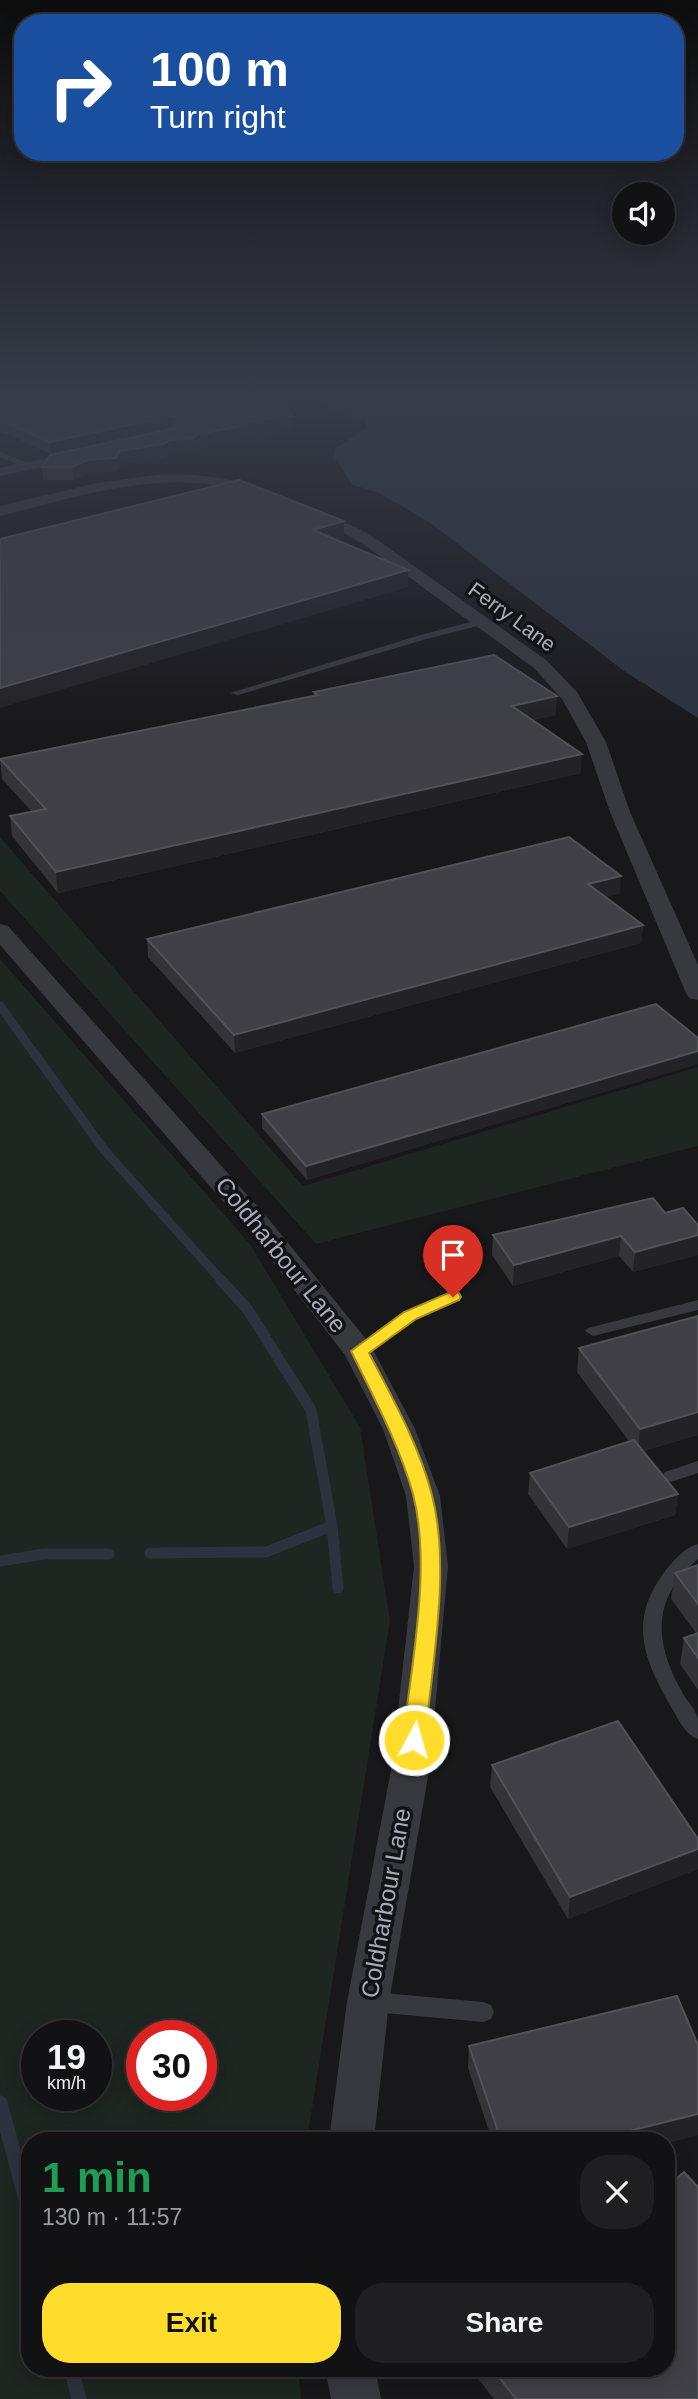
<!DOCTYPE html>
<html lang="en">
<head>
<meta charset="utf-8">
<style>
	body { margin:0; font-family:Helvetica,sans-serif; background:#1f1f22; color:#f1f3f6; height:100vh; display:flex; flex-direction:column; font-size:26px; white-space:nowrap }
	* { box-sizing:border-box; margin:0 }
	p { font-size:23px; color:#9c9da0 }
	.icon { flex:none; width:38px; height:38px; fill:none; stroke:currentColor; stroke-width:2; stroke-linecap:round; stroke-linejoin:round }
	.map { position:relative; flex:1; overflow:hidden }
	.drawer { position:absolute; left:21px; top:2132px; width:654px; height:245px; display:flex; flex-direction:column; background:#121114; border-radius:28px; box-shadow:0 4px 18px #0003,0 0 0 2px #313134 }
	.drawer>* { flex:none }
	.hud { position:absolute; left:14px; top:14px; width:670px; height:147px; border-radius:28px; box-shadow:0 4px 18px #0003,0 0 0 2px #313134; background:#1a4fa0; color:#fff; overflow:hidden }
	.controls { position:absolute; left:612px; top:182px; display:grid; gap:14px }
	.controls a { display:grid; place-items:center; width:63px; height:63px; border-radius:50%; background:#121114; box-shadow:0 4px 18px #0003,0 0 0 2px #313134; font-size:35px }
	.speed { position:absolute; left:21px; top:2020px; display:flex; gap:14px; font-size:35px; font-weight:700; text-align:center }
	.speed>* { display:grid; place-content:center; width:91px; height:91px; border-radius:50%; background:#121114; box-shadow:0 4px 18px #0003,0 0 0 2px #313134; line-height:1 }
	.speed small { font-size:18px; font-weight:400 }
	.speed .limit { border:10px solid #d22; background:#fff; color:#111 }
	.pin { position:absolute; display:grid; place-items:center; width:60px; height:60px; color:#fff; margin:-72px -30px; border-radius:50% 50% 50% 0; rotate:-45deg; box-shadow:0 0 7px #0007 }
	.pin .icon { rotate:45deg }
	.me { position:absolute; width:77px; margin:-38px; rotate:6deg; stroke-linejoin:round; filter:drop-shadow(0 0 5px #0008) }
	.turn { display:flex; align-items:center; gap:24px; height:147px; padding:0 21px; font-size:32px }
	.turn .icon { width:91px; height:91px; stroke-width:2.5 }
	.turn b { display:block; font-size:49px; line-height:60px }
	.round { display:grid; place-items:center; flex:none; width:74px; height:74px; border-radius:28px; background:#1f1f22 }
	.headline { display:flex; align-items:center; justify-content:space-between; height:119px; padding:0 21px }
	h1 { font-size:42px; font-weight:800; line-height:52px; color:#1e9e55 }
	.cta { display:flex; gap:14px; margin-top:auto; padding:14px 21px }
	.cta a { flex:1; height:80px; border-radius:28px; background:#ffdd2a; color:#111; font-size:28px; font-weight:800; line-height:80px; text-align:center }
	.cta a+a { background:#1f1f22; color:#f1f3f6 }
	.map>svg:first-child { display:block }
</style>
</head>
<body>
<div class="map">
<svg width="698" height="2399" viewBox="0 0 698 2399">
	<rect width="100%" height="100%" fill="#18171a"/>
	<g fill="#1d2620" fill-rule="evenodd">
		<polygon points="0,837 303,1186 698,1067 698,1146 316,1244 0,891"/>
		<path d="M0,959L250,1244L360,1427L390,1621L307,2140H30V2368H298L301,2399H0ZM96,2035V2095H37V2035ZM142,2035H201V2095H142Z"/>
	</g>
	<polygon fill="#2c333f" points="321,401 698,401 698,718 624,671 429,522 379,493 353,485 334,456 335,449 367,428 365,420 346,414"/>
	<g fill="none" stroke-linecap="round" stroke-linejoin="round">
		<polyline stroke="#2c333f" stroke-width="9" points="0,1006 105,1151 223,1282"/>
		<g stroke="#2c333f" stroke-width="11">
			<polyline points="221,1280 248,1310 311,1410 332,1526 338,1588"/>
			<polyline points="150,1553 266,1552 332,1526"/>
			<polyline points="0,1561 44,1554 109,1554"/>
		</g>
		<g stroke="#2c333f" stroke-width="15">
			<polyline points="0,2103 30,2214"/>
			<polyline points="71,2368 79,2399"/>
		</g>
		<g fill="#38383f" fill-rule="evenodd">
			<polygon points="0,452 31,464 32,466 25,468 0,457"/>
			<polygon points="482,619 485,620 485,624 423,640 238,695 230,693 417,636"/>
			<polygon points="453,1292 458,1294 460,1297 458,1300 415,1319 364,1355 354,1355 351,1351 405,1313"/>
			<polygon points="698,1300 698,1310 593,1336 585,1331 588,1328"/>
			<polygon points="698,1461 698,1473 671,1482 665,1480 663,1476 665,1472"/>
			<path d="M698,1544V1559C652,1598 654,1640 681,1690C685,1699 695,1708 698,1718C698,1724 698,1733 698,1739C685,1735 678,1718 671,1707C643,1657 628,1621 665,1571C674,1560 684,1548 698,1544Z"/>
			<polygon points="373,1992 483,2002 491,2005 494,2012 491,2019 483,2022 373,2012 365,2009 362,2002 365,1995"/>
		</g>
		<g fill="#38383f" fill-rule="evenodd">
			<polygon points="80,451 85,452 87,455 85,458 0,476 0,468"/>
			<path d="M165,474C201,474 233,479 267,490L270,493L262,498C241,492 221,485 198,483C132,478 64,500 0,516V506L97,483Z"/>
			<polygon points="309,508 358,528 379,541 546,660 577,692 606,742 630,812 698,965 698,1000 689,998 686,993 610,812 586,742 562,699 534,668 367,547 346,534 304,516 301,513"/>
			<polygon points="0,924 8,926 267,1217 370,1344 415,1429 440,1496 448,1566 430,1765 389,2002 374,2140 329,2140 347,2002 392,1765 414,1566 406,1496 383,1429 345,1355 247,1229 0,945"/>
			<polygon points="325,2368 375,2368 381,2399 331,2399"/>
		</g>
	</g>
	<g fill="#343338">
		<polygon points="0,401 292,416 292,429 243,436 239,440 198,446 194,450 172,452 164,457 121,464 117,471 89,473 73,480 43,480 42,467 173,429 51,454 0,431"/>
		<polygon points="314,692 557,696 555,715 533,720 581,773 58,893 12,836 10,816 32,812 2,779 0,759 314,696"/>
		<polygon points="620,893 605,897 643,925 641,943 235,1053 148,957 147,939"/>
		<polygon points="698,1038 698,1064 307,1180 262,1128 262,1114"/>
		<polygon points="665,1213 698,1225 698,1255 633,1272 619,1256 513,1286 492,1255 493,1235"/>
		<polygon points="698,1316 698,1435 643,1451 678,1494 675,1515 567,1549 528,1494 530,1473 629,1441 577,1372 579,1348"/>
		<polygon points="698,1565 698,1690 680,1664 684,1638 696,1633 671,1599 675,1573"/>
		<polygon points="492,1765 698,1839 698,1869 568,1919 490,1787"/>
		<polygon points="698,2045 698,2135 667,2143 667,2140 492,2140 468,2068 469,2046"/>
		<polygon points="473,2368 667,2368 698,2399 494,2399 473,2372"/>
	</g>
	<g fill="#232226">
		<polygon points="171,416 171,428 51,454 50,442"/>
		<polygon points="292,416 292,429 243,436 239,440 198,446 194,450 172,452 164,457 121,464 117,471 89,473 73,480 72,467 88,460 120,451 242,423"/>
		<polygon points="344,521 344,538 313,547 313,530"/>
		<polygon points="408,570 408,587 0,708 0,688"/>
		<polygon points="557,696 555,715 511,725 512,706"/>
		<polygon points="582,754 581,773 58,893 56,872"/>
		<polygon points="621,876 620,893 587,901 588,884"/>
		<polygon points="643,925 641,943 235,1053 234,1035"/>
		<polygon points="698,1051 698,1064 307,1180 306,1166"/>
		<polygon points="698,1235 698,1255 633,1272 635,1252"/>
		<polygon points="621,1236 619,1256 513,1286 514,1265"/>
		<polygon points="698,1412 698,1435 638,1452 640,1429"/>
		<polygon points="678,1494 675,1515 567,1549 569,1527"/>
		<polygon points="698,1849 698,1869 568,1919 570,1897"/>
		<polygon points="698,2114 698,2135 667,2143 667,2140 593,2140"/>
	</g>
	<g fill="#404046" stroke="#515158" stroke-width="2">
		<polygon points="0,401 285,401 292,416 242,423 238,427 197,434 193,438 171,440 164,444 120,451 116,458 88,460 72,467 42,467 50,455 177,428 178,418 171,416 50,442 0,420"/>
		<polygon points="239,480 344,521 313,530 408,570 0,688 0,539"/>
		<polygon points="494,655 557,696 512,706 582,754 56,872 10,816 46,809 0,759 318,695 314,692"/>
		<polygon points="569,837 621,876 588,884 643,925 234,1035 147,939"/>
		<polygon points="656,1004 698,1038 698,1051 306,1166 262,1114"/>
		<polygon points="653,1198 665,1213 683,1208 698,1225 698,1235 635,1252 621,1236 514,1265 493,1235"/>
		<polygon points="698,1316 698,1412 640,1429 579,1348"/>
		<polygon points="634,1440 678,1494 569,1527 530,1473"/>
		<polygon points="698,1565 698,1604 675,1573"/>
		<polygon points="698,1633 698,1658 684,1638"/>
		<polygon points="618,1721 698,1839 698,1849 570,1897 492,1765"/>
		<polygon points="677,1996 698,2045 698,2114 593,2140 501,2140 469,2046"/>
		<polygon points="684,2172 698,2187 698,2399 516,2399 492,2368 667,2368 667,2187"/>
	</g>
	<linearGradient id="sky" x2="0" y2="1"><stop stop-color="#0d0d0e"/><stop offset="0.54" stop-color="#373c49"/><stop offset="1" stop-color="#373c49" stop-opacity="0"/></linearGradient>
	<rect width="698" height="736" fill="url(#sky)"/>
	<path fill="#ffdd2a" stroke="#a6901b" stroke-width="2" d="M453,1291L459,1293L461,1297L459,1300L416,1319L369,1353C393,1399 419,1445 432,1495C451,1569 432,1664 425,1740L421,1746L414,1748L406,1746L403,1740C411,1665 432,1567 413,1494C399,1444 374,1398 351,1351L404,1312Z"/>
	<g text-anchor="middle" stroke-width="7" stroke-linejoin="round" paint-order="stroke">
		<g font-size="21" fill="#a9abbb" stroke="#131215">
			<text transform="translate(512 617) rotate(36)" y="7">Ferry Lane</text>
		</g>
		<g font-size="24" fill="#a9abbb" stroke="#131215">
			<text transform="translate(281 1255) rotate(51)" y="8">Coldharbour Lane</text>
			<text transform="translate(386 1903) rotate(-80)" y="8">Coldharbour Lane</text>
		</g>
	</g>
</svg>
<div class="controls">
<a><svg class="icon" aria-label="sound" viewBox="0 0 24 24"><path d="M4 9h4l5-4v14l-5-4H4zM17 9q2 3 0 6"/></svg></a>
</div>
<div class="speed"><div>19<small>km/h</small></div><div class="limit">30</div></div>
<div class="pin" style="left:453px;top:1297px;background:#d93025"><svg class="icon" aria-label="arrive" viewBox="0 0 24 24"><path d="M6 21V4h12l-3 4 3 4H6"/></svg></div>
<svg class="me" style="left:414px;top:1740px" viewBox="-20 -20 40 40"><circle r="17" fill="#ffdd2a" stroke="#fff" stroke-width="3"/><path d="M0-11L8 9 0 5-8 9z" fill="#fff"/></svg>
<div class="hud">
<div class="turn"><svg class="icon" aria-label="right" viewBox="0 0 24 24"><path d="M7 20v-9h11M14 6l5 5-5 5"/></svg><div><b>100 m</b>Turn right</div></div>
</div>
<section class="drawer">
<div class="headline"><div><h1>1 min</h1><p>130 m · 11:57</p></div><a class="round"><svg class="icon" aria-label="close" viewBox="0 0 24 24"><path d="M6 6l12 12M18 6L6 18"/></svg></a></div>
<div class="cta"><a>Exit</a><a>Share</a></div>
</section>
</div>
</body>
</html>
